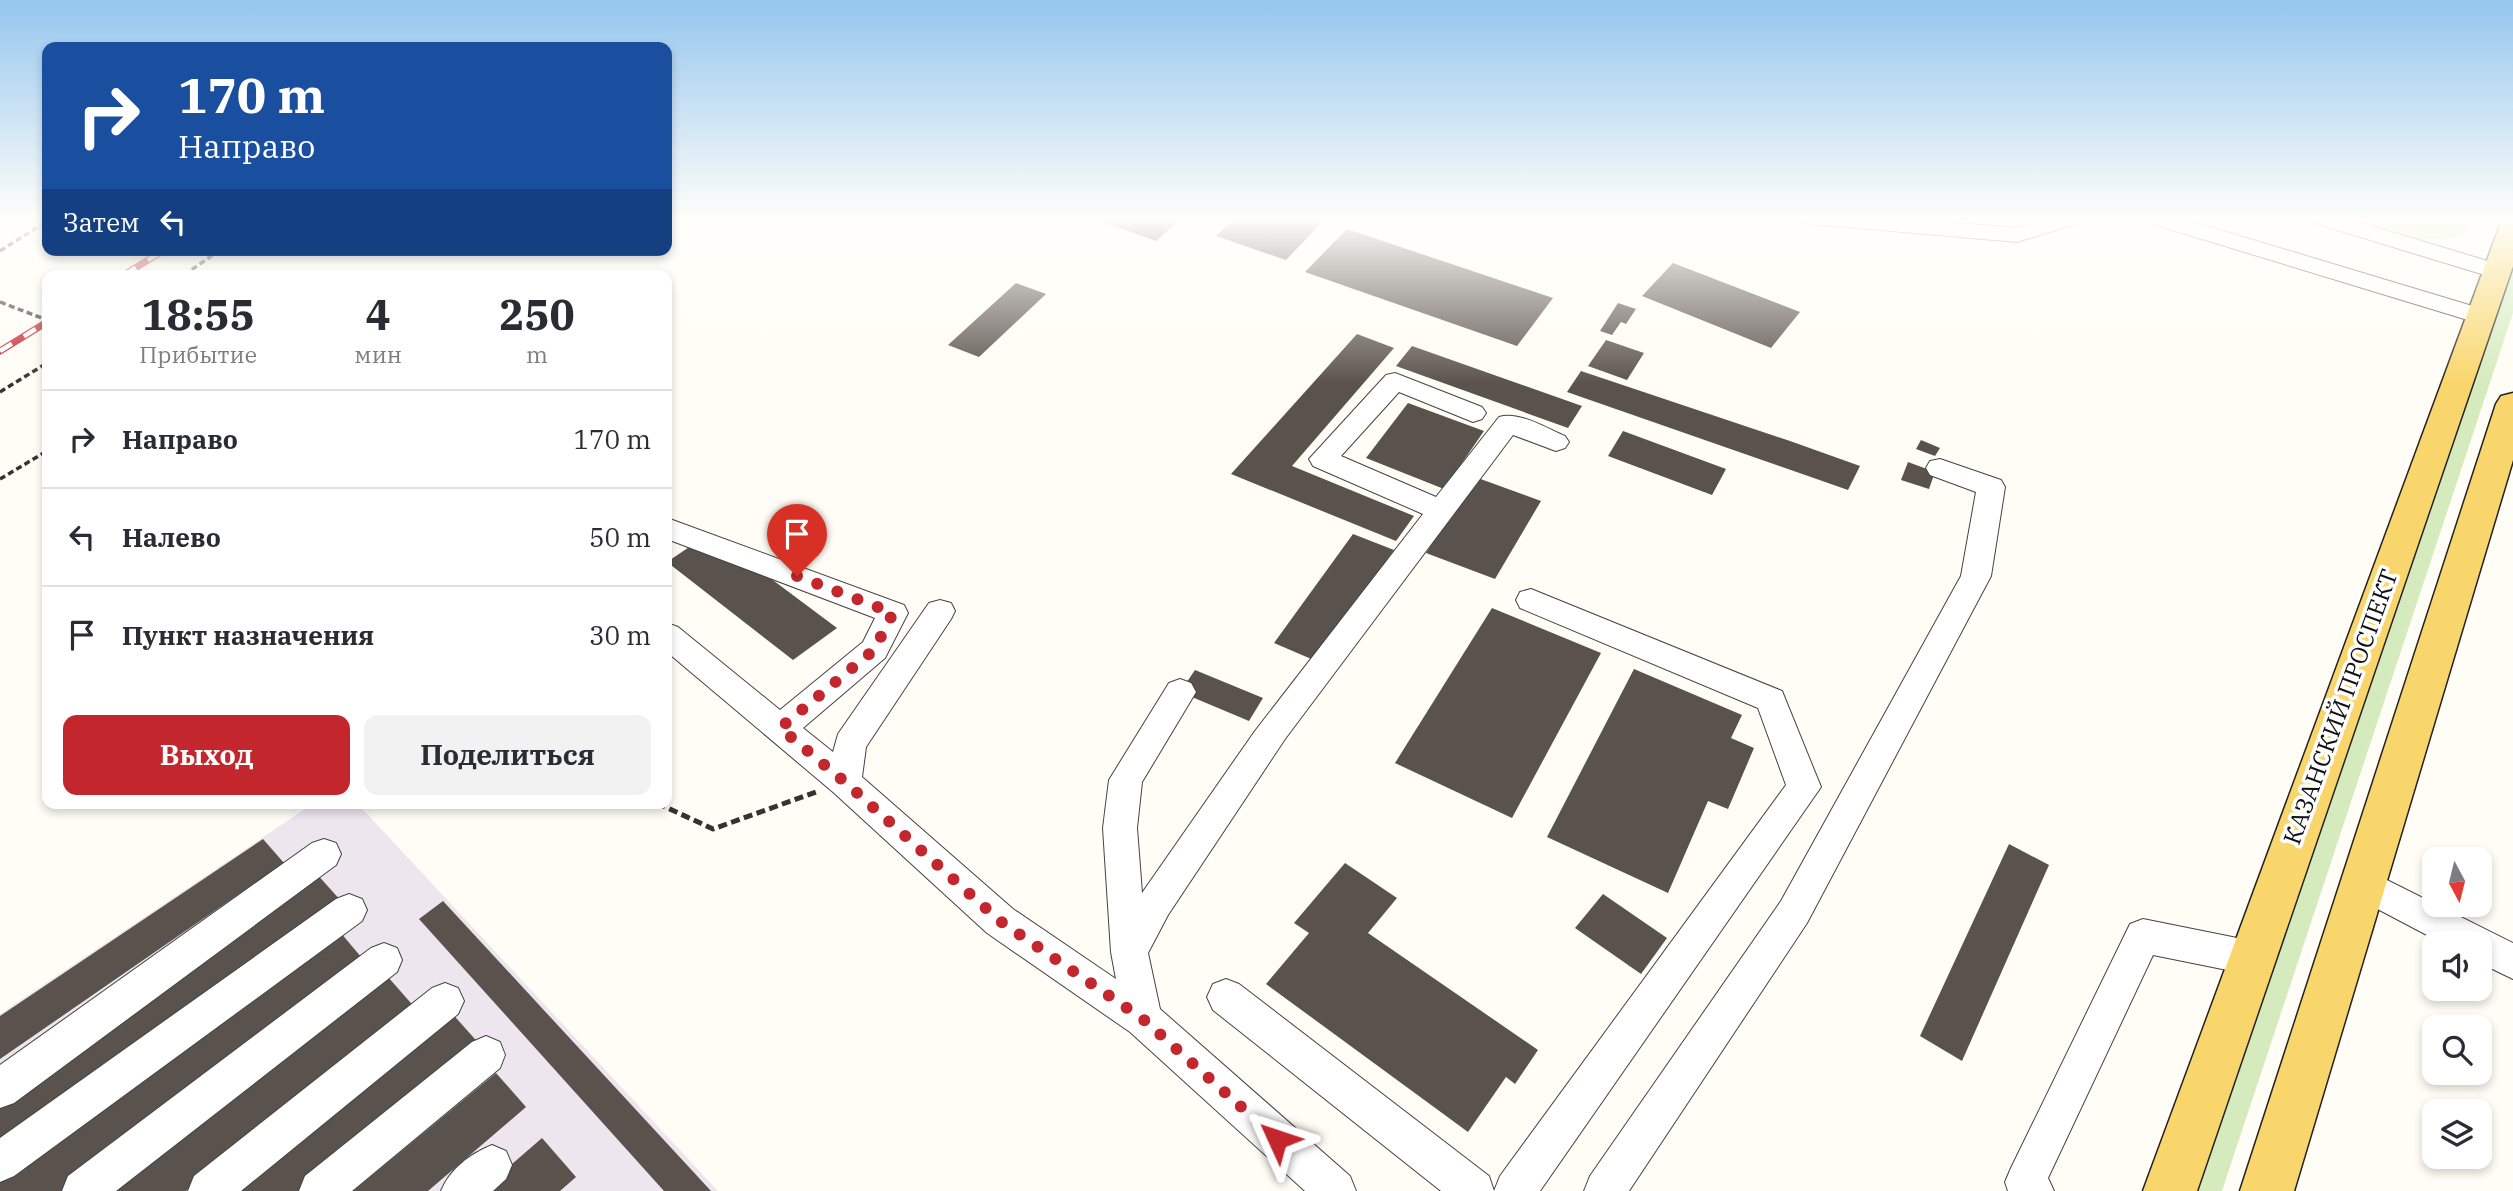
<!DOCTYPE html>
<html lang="ru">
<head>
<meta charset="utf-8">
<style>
	body { margin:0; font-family:"IBM Plex Serif",serif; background:#f2f2f3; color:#2b2b33; height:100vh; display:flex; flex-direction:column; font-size:26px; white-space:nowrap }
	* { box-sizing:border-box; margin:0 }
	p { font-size:23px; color:#7c7c81 }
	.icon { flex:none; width:38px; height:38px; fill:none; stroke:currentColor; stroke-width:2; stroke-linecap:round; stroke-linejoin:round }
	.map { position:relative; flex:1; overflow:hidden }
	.side { position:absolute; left:42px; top:270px; width:630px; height:539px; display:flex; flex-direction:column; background:#fff; border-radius:14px; box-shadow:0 4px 10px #0003 }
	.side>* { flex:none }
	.hud { position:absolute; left:42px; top:42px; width:630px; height:214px; border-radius:14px; box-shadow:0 4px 10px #0003; background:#1a4fa0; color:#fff; overflow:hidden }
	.needle { width:46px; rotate:173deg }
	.fabs { position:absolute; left:2422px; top:847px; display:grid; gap:14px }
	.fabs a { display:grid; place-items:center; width:70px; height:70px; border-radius:14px; background:#fff; box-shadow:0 4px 10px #0003; font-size:35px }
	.pin { position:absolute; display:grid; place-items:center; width:60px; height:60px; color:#fff; margin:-72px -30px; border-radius:50% 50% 50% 0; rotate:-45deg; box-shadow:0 0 7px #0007 }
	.pin .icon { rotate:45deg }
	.me { position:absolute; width:77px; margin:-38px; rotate:312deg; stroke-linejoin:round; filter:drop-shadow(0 0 5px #0008) }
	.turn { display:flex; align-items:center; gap:24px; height:147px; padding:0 21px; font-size:32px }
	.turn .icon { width:91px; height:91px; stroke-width:2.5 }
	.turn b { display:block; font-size:49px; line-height:60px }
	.then { display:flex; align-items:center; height:66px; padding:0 21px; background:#0003; gap:14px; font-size:26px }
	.eta { display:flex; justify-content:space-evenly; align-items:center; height:119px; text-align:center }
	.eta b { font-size:42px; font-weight:700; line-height:49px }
	.cta { display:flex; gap:14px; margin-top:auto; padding:14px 21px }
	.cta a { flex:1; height:80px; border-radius:14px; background:#c4262e; color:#fff; font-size:28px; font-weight:700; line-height:80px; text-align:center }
	.cta a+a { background:#f2f2f3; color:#2b2b33 }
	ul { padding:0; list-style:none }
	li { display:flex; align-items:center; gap:21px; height:98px; padding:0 21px; border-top:2px solid #e1e1e2 }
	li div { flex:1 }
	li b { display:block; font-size:26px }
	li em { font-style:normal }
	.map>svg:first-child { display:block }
</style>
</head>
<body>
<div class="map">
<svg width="2513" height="1191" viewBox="0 0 2513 1191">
	<rect width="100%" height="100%" fill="#fffdf5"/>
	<polygon fill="#eee6ef" points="314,803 357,803 718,1191 0,1191 0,1014"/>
	<g fill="#d5ebbd">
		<path d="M2337,217H2475L2468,232C2427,252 2379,228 2337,217Z"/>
		<polygon points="2513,271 2513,313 2222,1191 2198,1191"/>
	</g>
	<g fill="#5a524d">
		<polygon points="1113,217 1183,217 1156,241 1105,223"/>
		<polygon points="1236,217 1321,217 1326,218 1286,260 1216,236"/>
		<polygon points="1347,229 1553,298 1517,346 1305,272"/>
		<polygon points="1673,263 1800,312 1771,348 1642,296"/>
		<polygon points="1016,283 1046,294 979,357 948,345"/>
		<polygon points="1618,303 1636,309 1626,324 1621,322 1612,335 1600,331"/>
		<polygon points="1357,334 1394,348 1292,466 1414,516 1396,541 1231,474"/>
		<polygon points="1606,340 1644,353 1627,380 1588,366"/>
		<polygon points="1412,346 1582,406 1568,428 1396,366"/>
		<polygon points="1581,371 1790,441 1860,466 1848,490 1567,392"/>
		<polygon points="1408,403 1484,431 1444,489 1366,458"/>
		<polygon points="1623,431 1726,469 1712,495 1608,456"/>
		<polygon points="1921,440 1940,448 1935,456 1916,449"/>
		<polygon points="1908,462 1935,472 1929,489 1901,480"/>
		<polygon points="1475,477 1541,501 1495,579 1426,553"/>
		<polygon points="710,533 837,628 793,660 667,562"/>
		<polygon points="1353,534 1394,550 1316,661 1274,643"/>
		<polygon points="1492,608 1601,653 1512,818 1395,763"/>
		<polygon points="1634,669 1742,715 1731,738 1754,748 1728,809 1708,801 1668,893 1547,837"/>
		<polygon points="1195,670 1263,698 1249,721 1180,692"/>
		<polygon points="263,839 284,863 0,1059 0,1016"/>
		<polygon points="2009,844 2049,865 1962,1061 1920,1036"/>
		<polygon points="1345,863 1397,898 1368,933 1538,1050 1515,1084 1506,1077 1468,1132 1266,984 1309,933 1294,923"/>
		<polygon points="315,872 342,902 0,1148 0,1093"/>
		<polygon points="1603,894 1667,938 1641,974 1575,928"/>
		<polygon points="443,901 711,1191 664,1191 419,919"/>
		<polygon points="340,932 367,964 64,1191 0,1191 0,1180"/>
		<polygon points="388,977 417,1010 186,1191 107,1191"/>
		<polygon points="449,1010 482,1047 309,1191 226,1191"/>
		<polygon points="496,1073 526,1107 428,1191 353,1191"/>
		<polygon points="542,1138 576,1177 560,1191 481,1191"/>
	</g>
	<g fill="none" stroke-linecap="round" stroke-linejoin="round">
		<g stroke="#444" stroke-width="2">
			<g id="minor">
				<polygon points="1801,217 1887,217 2016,228 2052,217 2085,217 2082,222 2017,242 1812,224 1804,222"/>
				<polygon points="2143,217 2177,217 2489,311 2492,316 2489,321 2480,324 2471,321 2146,222"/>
				<polygon points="2308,217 2342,217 2504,266 2508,271 2504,276 2488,276 2311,222"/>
				<path d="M1395,373L1482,407L1486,413L1482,419L1473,422L1399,392L1341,456L1436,497L1499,417C1519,411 1546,428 1565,436L1569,442L1565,448L1556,451L1513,435L1285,739L1168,915L1148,953L1160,1009L1350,1176L1356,1191H1305L1130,1032L987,933L833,792L667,652V623L678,627L780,710L863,642L875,618L667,539V518L904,605L908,613L885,658L803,728L833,752L838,734L929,603L940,600L951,603L955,611L951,619L866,747L862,777L1013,909L1116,979L1111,952L1103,828L1109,780L1169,683L1180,679L1191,683L1196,692L1142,782L1137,828L1142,893L1255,731L1423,514L1313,466L1309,459L1386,375Z"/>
				<polygon points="1940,459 2001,480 2005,487 1991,576 1807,923 1629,1191 1584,1191 1590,1176 1781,901 1961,576 1976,492 1930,475 1926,468 1930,461"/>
				<polygon points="1531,589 1782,691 1821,787 1540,1191 1441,1191 1213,1010 1207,997 1213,984 1226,979 1239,984 1489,1176 1494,1191 1500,1176 1786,785 1758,708 1520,608 1516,600 1520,592"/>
				<polygon points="324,839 336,843 341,854 336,865 14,1103 0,1108 0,1065 312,843"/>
				<polygon points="2363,868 2513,943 2513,979 2480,963 2480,943 2442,943 2351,895 2345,884 2351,873"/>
				<polygon points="349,894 362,899 367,910 362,921 14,1176 0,1182 0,1138 336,899"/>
				<polygon points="2143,919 2252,941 2265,946 2270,958 2265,970 2252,975 2153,955 2048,1178 2054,1191 2008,1191 2005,1182 2011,1168 2130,924"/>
				<polygon points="384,943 397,948 402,960 397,972 116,1191 62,1191 68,1176 371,948"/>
				<polygon points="445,983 458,988 464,1001 458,1014 241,1191 188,1191 194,1176 432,988"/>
				<polygon points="486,1036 500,1042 505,1055 500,1068 352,1191 299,1191 305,1176 472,1042"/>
				<path d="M492,1145L506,1151L512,1165L506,1179L493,1191H441C450,1169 470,1154 492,1145Z"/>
			</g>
		</g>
		<g stroke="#222" stroke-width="3">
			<g id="major">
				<polygon points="2503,217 2513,217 2513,266 2197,1191 2143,1191"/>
				<polygon points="2513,393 2513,460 2294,1191 2240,1191 2496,404 2501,396"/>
			</g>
		</g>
		<g stroke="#333" stroke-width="3.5" stroke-dasharray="6 3.5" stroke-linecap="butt">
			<polyline points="0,251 47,221"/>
			<polyline points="184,275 220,250"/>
			<polyline points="0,302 47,320"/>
			<polyline points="0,392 47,363"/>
			<polyline points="0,479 47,451"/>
		</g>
		<polyline stroke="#333" stroke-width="5" stroke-dasharray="9 4.5" stroke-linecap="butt" points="657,803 713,829 816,792"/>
		<use href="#minor" fill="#fff" fill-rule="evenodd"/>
		<use href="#major" fill="#f9d66b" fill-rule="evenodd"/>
		<g stroke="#c4262e" stroke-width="7">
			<g id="rail">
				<polyline points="124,275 164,250"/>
				<polyline points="0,351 47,322"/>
			</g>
		</g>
		<use href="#rail" stroke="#fff" stroke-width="4.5" stroke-dasharray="14" stroke-linecap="butt"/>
	</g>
	<linearGradient id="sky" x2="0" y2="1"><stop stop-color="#95c6ee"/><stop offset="0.57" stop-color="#fffefa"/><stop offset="1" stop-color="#fffefa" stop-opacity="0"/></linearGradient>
	<rect width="2513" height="384" fill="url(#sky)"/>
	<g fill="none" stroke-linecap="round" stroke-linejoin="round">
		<polyline stroke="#c4262e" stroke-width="12" stroke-dasharray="0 21.6" points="797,576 893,613 874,650 780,728 845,782 1000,921 1143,1019 1277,1139"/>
	</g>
	<g text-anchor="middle" stroke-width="7" stroke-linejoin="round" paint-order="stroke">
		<g font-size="24" fill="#111" stroke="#fff">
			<text transform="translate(2341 707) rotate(-70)" y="8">КАЗАНСКИЙ ПРОСПЕКТ</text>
		</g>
	</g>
</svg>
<div class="fabs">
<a><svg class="needle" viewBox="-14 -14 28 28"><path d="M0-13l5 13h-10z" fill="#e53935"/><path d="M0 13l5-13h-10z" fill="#7c7c81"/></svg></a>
<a><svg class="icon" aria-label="sound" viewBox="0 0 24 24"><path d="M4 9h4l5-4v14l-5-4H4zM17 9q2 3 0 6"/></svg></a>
<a><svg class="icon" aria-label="search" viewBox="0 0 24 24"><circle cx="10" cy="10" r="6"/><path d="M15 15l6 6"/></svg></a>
<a><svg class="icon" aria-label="layers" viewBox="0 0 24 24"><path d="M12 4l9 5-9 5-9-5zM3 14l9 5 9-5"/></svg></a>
</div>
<div class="pin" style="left:797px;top:576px;background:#d93025"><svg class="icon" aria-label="arrive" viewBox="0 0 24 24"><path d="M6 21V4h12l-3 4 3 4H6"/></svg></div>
<svg class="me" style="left:1277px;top:1139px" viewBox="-20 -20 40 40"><path d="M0-17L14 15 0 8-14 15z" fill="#c4262e" stroke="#fff" stroke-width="4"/></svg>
<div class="hud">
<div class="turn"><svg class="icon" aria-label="right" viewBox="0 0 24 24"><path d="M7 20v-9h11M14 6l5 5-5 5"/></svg><div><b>170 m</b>Направо</div></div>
<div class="then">Затем<svg class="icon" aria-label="left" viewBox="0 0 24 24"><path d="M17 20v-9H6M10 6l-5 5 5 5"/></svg></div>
</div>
<section class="side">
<div class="eta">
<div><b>18:55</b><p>Прибытие</p></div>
<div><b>4</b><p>мин</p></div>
<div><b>250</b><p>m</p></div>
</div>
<ul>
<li><svg class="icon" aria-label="right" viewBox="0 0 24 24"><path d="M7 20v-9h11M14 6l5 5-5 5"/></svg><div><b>Направо</b></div><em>170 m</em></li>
<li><svg class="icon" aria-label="left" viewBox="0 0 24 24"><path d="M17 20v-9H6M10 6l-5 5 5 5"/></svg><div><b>Налево</b></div><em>50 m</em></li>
<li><svg class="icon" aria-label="arrive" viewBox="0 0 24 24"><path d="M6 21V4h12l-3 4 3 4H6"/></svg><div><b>Пункт назначения</b></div><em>30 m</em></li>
</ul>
<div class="cta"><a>Выход</a><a>Поделиться</a></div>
</section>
</div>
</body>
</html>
